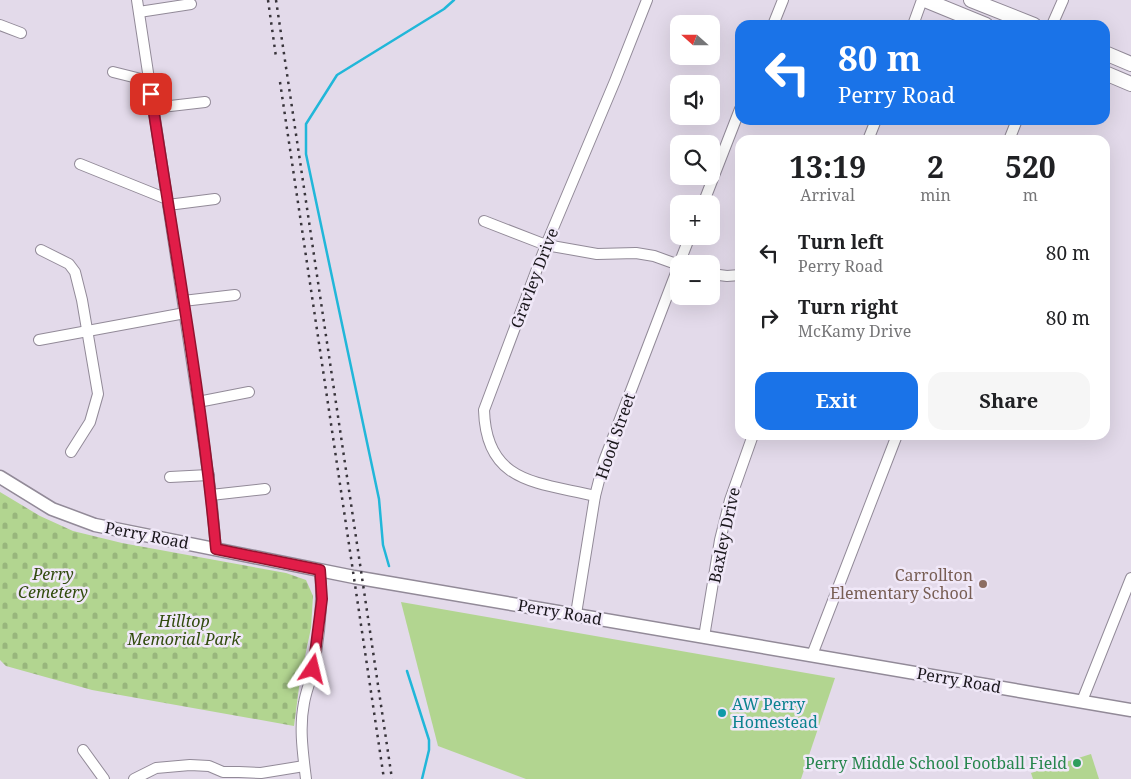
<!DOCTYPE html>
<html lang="en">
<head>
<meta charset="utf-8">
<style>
	body { margin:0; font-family:"Noto Serif",serif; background:#f6f6f6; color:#202124; height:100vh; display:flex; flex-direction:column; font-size:19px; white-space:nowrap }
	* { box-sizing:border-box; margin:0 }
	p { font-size:16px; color:#757577 }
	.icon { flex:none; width:28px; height:28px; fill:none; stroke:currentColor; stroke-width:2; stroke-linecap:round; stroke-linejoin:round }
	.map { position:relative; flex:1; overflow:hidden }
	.panel { position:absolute; left:735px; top:135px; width:375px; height:305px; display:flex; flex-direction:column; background:#fff; border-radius:15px; box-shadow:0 5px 20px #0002 }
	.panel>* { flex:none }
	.guide { position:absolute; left:735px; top:20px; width:375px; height:105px; border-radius:15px; box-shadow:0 5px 20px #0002; background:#1a73e8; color:#fff; overflow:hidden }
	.needle { width:32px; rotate:291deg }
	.fabs { position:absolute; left:670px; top:15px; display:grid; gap:10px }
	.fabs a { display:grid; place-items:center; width:50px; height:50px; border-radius:10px; background:#fff; box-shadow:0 5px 20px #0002; font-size:25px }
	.pin { position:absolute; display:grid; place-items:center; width:42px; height:42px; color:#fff; margin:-21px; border-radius:10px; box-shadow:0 2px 8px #0006 }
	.me { position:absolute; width:55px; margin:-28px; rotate:10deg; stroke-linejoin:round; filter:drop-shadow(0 0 4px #0008) }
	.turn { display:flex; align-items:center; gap:18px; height:105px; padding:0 20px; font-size:22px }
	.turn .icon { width:65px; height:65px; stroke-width:2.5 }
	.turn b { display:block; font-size:35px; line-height:42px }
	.eta { display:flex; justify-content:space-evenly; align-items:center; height:85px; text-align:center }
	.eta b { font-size:30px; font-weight:700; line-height:35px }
	.primary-button { display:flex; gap:10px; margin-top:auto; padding:10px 20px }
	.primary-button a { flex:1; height:58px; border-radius:15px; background:#1a73e8; color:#fff; font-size:20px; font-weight:700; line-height:58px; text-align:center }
	.primary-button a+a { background:#f6f6f6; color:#202124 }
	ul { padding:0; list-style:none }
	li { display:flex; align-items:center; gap:15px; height:65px; padding:0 20px }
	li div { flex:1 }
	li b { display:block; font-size:19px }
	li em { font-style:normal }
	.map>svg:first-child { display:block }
</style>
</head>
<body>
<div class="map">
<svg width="1131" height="779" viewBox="0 0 1131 779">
	<defs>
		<pattern id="cemetery-stones" width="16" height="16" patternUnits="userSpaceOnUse" patternTransform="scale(1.25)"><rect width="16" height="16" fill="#b2d590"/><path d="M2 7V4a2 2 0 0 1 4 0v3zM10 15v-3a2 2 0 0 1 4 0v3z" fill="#98b67c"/></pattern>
	</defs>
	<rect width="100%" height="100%" fill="#e3daea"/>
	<polygon fill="url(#cemetery-stones)" points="0,492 40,516 73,531 122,543 286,573 306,580 313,596 311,628 300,680 294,726 92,690 6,666 0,660"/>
	<g fill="#b2d590">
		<polygon points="401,602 835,678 801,779 526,779 438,746"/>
		<polygon points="1091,754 1099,779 1033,779 1031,773"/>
	</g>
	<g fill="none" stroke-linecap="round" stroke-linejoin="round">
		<g stroke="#21b7d9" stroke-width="2.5">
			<polyline points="389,566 383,545 379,499 306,154 306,124 337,75 444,9 454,0"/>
			<polyline points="407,671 429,740 429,750 422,779"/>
		</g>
		<g stroke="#928a98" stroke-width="12">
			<g id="minor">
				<polyline points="137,0 198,402 211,495 216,549"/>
				<polyline points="139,12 191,4"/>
				<polyline points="0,25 21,33"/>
				<polyline points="773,25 783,0"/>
				<polyline points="913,25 922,0"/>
				<polyline points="1052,25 1063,0"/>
				<polyline points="113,72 149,81"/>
				<polyline points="153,108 205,102"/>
				<polyline points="868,140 876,120"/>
				<polyline points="1009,140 1017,120"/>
				<polyline points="80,164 167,199"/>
				<polyline points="703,204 740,109"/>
				<polyline points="168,205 215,199"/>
				<polyline points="484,221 546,245 597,254 636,253 654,256 679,265"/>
				<polyline points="41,250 69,264 75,272 82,300 98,394 90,422 71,452"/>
				<polyline points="679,264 690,236"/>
				<polyline points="711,274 727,276 740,275"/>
				<polyline points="183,301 235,295"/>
				<polyline points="39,340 185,313"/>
				<polyline points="198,402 249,392"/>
				<polyline points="170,477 209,475"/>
				<polyline points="211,495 265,489"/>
				<path d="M595,496C538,482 486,484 484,410L546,245L615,81L647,0"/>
				<polyline points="576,614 595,496 604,461 679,265"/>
				<polyline points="704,637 720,540 730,500 753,435"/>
				<polyline points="812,655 897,435"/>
				<polyline points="1082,701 1131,578"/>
				<polyline points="83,750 104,779"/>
				<polyline points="134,779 156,768 190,765 209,766 223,772 239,772 261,773 304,766"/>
				<path d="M306,779C303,754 299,728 304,703C306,691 311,680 313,669C320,635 323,605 320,570"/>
			</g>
		</g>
		<g stroke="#928a98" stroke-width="15">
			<polyline id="tertiary" points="0,477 52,509 95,525 354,577 1131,710"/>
		</g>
		<g stroke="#928a98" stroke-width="16">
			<g id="secondary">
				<polyline points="925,0 986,25"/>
				<polyline points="971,0 1034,25"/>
				<polyline points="1105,53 1131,64"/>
				<polyline points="1105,73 1131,84"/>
			</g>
		</g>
		<use href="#minor" stroke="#fff" stroke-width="10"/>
		<use href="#tertiary" stroke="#fff" stroke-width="12"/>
		<use href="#secondary" stroke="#fff" stroke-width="14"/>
		<g stroke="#38343b" stroke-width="2.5" stroke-dasharray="2.5 5" stroke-linecap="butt">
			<polyline points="268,0 276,57"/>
			<polyline points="276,0 392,779"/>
			<polyline points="280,82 384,779"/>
		</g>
	</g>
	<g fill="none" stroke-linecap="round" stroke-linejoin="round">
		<g stroke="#92132f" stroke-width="12">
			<path id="route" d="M151,94C174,246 202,397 216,549L320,570L322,599L313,669"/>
		</g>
		<use href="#route" stroke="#e11d48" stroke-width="9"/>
	</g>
	<circle fill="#8d6e63" stroke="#f0e8f8" stroke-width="2" cx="983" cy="584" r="5"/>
	<circle fill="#0f9aa8" stroke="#f0e8f8" stroke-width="2" cx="722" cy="713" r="5"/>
	<circle fill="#2e9e5b" stroke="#f0e8f8" stroke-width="2" cx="1077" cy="763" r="5"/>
	<g text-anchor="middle" stroke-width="5" stroke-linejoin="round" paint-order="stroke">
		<g font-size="16" fill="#1a171c" stroke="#f0e8f8">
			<text transform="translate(534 278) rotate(-69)" y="6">Gravley Drive</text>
			<text transform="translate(615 436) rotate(-71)" y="6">Hood Street</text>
			<text transform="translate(147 535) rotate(11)" y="6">Perry Road</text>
			<text transform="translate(724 535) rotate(-78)" y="6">Baxley Drive</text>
			<text transform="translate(560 612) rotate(10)" y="6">Perry Road</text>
			<text transform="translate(959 680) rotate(10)" y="6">Perry Road</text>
		</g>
		<g font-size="16" font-style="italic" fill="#324c0e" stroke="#f0e8f8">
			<text x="53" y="580">Perry<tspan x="53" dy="18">Cemetery</tspan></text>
			<text x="184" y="627">Hilltop<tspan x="184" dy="18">Memorial Park</tspan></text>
		</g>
		<g font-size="16" fill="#785e54" stroke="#f0e8f8" text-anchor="end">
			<text x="973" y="581">Carrollton<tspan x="973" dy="18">Elementary School</tspan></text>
		</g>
		<g font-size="16" fill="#0d838f" stroke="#f0e8f8" text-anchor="start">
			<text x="732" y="710">AW Perry<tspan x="732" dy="18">Homestead</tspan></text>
		</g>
		<g font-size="16" fill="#27864d" stroke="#f0e8f8" text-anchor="end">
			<text x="1067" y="769">Perry Middle School Football Field</text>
		</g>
	</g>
</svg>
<div class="fabs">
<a><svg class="needle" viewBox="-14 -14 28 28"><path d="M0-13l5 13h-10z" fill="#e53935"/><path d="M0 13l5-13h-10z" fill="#757577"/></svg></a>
<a><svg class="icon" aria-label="sound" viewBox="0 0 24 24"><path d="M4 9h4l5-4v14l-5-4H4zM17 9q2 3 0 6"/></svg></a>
<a><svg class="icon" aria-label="search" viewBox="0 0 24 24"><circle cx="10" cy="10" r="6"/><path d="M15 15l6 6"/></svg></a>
<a>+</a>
<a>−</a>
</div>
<div class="pin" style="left:151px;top:94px;background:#d93025"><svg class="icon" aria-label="arrive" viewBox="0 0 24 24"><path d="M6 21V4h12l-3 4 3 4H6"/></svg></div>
<svg class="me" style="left:313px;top:669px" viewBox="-20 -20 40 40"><path d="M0-17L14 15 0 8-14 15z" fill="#e11d48" stroke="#fff" stroke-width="4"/></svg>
<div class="guide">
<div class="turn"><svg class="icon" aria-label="left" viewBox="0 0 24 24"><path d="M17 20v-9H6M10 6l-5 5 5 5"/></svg><div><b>80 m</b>Perry Road</div></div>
</div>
<section class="panel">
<div class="eta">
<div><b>13:19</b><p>Arrival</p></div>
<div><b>2</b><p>min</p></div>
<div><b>520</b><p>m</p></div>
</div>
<ul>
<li><svg class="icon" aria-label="left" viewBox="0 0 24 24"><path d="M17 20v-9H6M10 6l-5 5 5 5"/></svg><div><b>Turn left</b><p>Perry Road</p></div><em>80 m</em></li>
<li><svg class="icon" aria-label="right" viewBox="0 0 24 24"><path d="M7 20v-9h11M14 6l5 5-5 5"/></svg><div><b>Turn right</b><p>McKamy Drive</p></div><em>80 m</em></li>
</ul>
<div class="primary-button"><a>Exit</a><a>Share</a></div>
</section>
</div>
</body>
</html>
